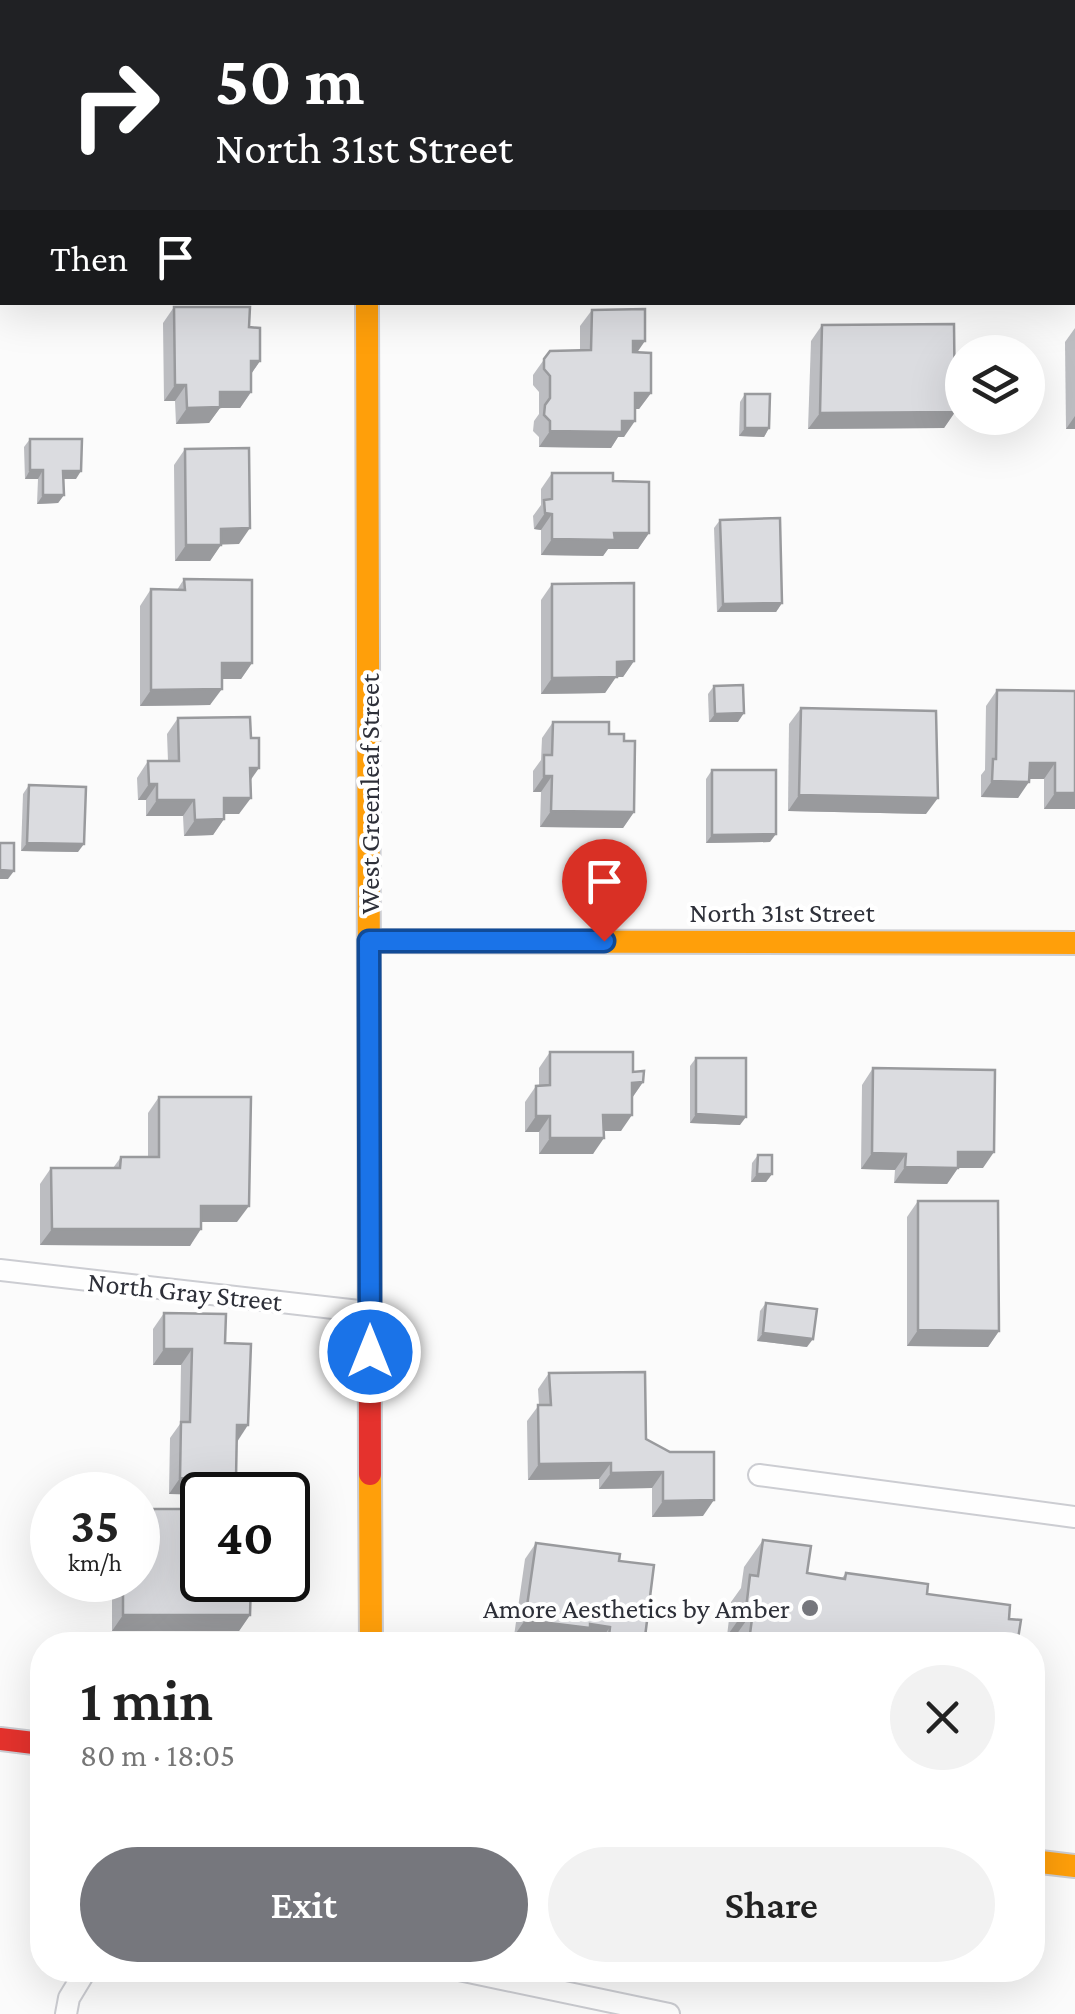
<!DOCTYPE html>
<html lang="en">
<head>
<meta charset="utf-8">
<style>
	body { margin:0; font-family:"Crimson Pro",serif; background:#f2f2f2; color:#222; height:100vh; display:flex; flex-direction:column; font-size:38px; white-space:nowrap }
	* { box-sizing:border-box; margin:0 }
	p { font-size:32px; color:#767676 }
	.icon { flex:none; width:55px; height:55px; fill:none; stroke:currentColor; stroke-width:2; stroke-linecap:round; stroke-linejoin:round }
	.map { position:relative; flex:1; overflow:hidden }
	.sheet { position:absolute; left:30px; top:1632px; width:1015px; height:350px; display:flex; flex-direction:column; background:#fff; border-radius:40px; box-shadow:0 10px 40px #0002 }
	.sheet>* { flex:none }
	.banner { position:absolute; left:0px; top:0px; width:1075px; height:305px; box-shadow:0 10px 40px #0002; background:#202124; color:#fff; overflow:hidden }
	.tools { position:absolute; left:945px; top:335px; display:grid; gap:20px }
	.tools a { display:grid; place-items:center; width:100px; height:100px; border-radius:50%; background:#fff; box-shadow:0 10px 40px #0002; font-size:50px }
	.speed { position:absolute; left:30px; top:1472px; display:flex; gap:20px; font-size:50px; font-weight:700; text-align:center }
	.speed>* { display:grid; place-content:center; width:130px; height:130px; border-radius:50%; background:#fff; box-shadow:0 10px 40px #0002; line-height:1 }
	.speed small { font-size:25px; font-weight:400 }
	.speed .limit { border:5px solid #111; border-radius:15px; background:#fff; color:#111 }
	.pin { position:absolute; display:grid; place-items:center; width:85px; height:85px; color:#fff; margin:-102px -42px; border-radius:50% 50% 50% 0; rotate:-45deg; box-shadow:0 0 10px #0007 }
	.pin .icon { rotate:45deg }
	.me { position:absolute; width:110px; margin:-55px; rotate:0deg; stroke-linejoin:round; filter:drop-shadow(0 0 8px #0008) }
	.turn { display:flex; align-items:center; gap:35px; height:210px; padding:0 50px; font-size:45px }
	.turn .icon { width:130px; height:130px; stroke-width:2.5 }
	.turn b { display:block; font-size:70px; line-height:85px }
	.then { display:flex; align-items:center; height:95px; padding:0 50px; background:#0003; gap:20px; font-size:38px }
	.round { display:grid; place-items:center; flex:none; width:105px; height:105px; border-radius:52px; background:#f2f2f2 }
	.overview { display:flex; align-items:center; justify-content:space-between; height:170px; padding:0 50px }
	h1 { font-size:60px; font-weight:600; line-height:75px }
	.cta { display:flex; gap:20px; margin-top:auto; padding:20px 50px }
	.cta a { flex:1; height:115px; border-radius:60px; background:#76777d; color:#fff; font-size:40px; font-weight:600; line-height:115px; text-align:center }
	.cta a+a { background:#f2f2f2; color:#222 }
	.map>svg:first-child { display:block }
</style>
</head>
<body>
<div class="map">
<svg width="1075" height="2014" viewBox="0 0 1075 2014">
	<rect width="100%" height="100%" fill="#fbfbfb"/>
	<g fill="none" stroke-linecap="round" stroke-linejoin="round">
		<g stroke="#cccdd2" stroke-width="24">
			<g id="lane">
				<polyline points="0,1270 368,1312"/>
				<polyline points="759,1475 1075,1517"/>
				<polyline points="459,1970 669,2014"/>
				<polyline points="66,2014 69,1998 86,1970"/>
			</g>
		</g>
		<g stroke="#cccdd2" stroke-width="44">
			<g id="street">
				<polyline points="366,0 366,2"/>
				<polyline points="0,209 2,209"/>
				<polyline points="1072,212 1075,212"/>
			</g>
		</g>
		<g stroke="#cccdd2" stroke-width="26">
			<g id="slow">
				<polyline points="367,302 369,1004"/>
				<polyline points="369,941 1075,943"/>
				<polyline points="370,1474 371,1645"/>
				<polyline points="1032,1861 1075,1866"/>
			</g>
		</g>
		<g stroke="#cccdd2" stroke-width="26">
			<g id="jam">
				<polyline points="369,1004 370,1474"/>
				<polyline points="0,1739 42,1744"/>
			</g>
		</g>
		<use href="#lane" stroke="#fefefe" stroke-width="20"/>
		<use href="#street" stroke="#fefefe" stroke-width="40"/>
		<use href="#slow" stroke="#ff9f0a" stroke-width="22"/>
		<use href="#jam" stroke="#e5322d" stroke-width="22"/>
	</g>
	<g fill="#bcbdc1">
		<polygon points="174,307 249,327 260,361 251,374 251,392 240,408 220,408 209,423 176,424 175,401 164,401 163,323"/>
		<polygon points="592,310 637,352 651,393 639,409 635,409 624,437 618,437 611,448 539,447 539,437 533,431 534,421 539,414 539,392 533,385 533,375 550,351 580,351 580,326"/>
		<polygon points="822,325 955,412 944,428 808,429 811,341"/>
		<polygon points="1075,328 1075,429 1066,429 1065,342"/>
		<polygon points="745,394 769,428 764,437 739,436 740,402"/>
		<polygon points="30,439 76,479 63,479 64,495 58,503 37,504 38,479 25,479 24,447"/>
		<polygon points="185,449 239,544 221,544 210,561 175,561 174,465"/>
		<polygon points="552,473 613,481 649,533 638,549 608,549 603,556 541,555 541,530 534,529 533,516 541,505 541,489"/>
		<polygon points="720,520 782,603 776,612 717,612 714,528"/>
		<polygon points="184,579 252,663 241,679 222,679 210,705 140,706 140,606 151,589 177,590"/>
		<polygon points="552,584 634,661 623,677 616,677 605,693 541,694 541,600"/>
		<polygon points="714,686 738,722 709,722 708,694"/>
		<polygon points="997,690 1075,691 1075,809 1044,809 1044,779 1029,779 1018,798 981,797 981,775 985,770 986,706"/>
		<polygon points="801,708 926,814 788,811 789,724"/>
		<polygon points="178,718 250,780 239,814 224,814 224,819 213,835 184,836 183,816 146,816 146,800 138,800 137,778 148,761 168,761 167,734"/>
		<polygon points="553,722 609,734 634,812 623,828 540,827 541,792 533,792 533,771 541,760 542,738"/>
		<polygon points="712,770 770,842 706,843 706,779"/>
		<polygon points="29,785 78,852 21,851 23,794"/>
		<polygon points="550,1052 633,1072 643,1082 632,1098 621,1131 604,1131 593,1154 539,1154 539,1132 525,1132 525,1102 536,1086 539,1086 539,1068"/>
		<polygon points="696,1058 740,1125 690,1123 690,1066"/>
		<polygon points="873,1068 983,1168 958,1168 947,1184 894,1183 895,1170 861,1169 862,1085"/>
		<polygon points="159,1097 237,1222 201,1222 190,1246 40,1245 40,1184 51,1168 113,1168 121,1157 148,1157 148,1113"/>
		<polygon points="758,1155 772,1174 766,1182 751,1182 752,1163"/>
		<polygon points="918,1201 999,1331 988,1347 907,1346 907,1217"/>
		<polygon points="766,1303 807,1347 757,1341 760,1311"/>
		<polygon points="164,1313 225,1343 237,1442 236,1479 225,1495 169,1494 170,1438 180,1424 181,1365 153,1365 153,1329"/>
		<polygon points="549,1373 646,1439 703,1516 652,1517 652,1488 599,1489 599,1479 528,1480 527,1421 539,1405 538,1389"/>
		<polygon points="153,1509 250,1615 239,1631 112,1631 112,1580 138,1580 142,1547 142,1525"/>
		<polygon points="763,1540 807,1573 842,1578 846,1573 927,1594 1009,1619 1017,1645 733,1645 734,1638 727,1636 731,1602 741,1588 744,1567"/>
		<polygon points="536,1543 619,1561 644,1645 599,1645 599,1643 581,1641 579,1644 514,1636 525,1559"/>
	</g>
	<g fill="#999a9d">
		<polygon points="251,0 273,0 271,2 249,2"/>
		<polygon points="492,0 516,0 514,2 490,2"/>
		<rect x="1072" y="74" width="3" height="16"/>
		<polygon points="633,341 645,341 634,357 622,357"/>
		<polygon points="251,361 260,361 249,377"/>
		<polygon points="175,385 186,385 175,401 164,401"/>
		<polygon points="220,392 251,392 240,408 220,408 209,423 176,424 187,408"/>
		<polygon points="635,393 651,393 639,409 624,409"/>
		<polygon points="955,412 944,428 808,429 820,413"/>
		<polygon points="1075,416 1075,429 1066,429"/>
		<polygon points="622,421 635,421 624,437 618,437 611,448 539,447 550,431"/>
		<polygon points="745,428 769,428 764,437 739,436"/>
		<polygon points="30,470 43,470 38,479 25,479"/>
		<polygon points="63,471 81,471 76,479 58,479"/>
		<polygon points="43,495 64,495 58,503 37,504"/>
		<polygon points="545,513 552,514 541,530 534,529"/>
		<polygon points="250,528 239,544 210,545 221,529"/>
		<polygon points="614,533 649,533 638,549 608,549 603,556 541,555 552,539"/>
		<polygon points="186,545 221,545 210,561 175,561"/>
		<polygon points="782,603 776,612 717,612 723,604"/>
		<polygon points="634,661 623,677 616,677 605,693 541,694 552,678 617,662"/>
		<polygon points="222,663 252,663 241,679 211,679"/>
		<polygon points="222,689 210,705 140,706 151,690"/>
		<polygon points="744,713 738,722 709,722 715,714"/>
		<polygon points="1030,763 1055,763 1044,779 1019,779"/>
		<polygon points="250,768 259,768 248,784"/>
		<polygon points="544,776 552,776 541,792 533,792"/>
		<polygon points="992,781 1029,782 1018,798 981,797"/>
		<polygon points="149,784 157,784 146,800 138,800"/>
		<polygon points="1055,793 1075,793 1075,809 1044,809"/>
		<polygon points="799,795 938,798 926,814 788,811"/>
		<polygon points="224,798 251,798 239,814 213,814"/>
		<polygon points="157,800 194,800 183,816 146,816"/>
		<polygon points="551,811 634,812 623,828 540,827"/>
		<polygon points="224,819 213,835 184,836 195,820"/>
		<polygon points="776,834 770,842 706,843 712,835"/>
		<polygon points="27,843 84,844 78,852 21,851"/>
		<polygon points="0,870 14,871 8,879 0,879"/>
		<polygon points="643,1082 632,1098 632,1083"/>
		<polygon points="696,1114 746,1117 740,1125 690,1123"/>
		<polygon points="603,1115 632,1115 621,1131 592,1131"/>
		<polygon points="536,1116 550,1116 539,1132 525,1132"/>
		<polygon points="550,1138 604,1138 593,1154 539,1154"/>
		<polygon points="958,1152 994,1152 983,1168 958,1168 947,1184 894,1183 905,1167"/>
		<polygon points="872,1153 906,1154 895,1170 861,1169"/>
		<polygon points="757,1174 772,1174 766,1182 751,1182"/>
		<polygon points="201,1206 249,1206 237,1222 190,1222"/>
		<polygon points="52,1229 201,1229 190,1246 40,1245"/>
		<polygon points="918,1330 999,1331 988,1347 907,1346"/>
		<polygon points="763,1333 813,1339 807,1347 757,1341"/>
		<polygon points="164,1349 192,1349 181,1365 153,1365"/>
		<polygon points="237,1425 248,1425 237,1442"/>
		<polygon points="611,1463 599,1479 528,1480 539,1464"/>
		<polygon points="663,1472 652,1488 599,1489 611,1473"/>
		<polygon points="180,1478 236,1479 225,1495 169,1494"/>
		<polygon points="714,1500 703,1516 652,1517 663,1501"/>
		<polygon points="746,1609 753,1611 734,1638 727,1636"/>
		<polygon points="123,1615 250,1615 239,1631 112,1631"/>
		<polygon points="525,1620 590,1624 610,1627 599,1643 581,1641 579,1644 514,1636"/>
		<polygon points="750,1634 827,1645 743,1645"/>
	</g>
	<g fill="#dbdce0" stroke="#999a9d" stroke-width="2.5">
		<rect x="153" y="0" width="103" height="2"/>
		<polygon points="524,0 629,0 629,2 525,2"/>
		<rect x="814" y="0" width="118" height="2"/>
		<polygon points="967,0 1075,0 1075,74 1072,74 1072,2 967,2"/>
		<polygon points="174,307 250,307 249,327 260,328 260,361 251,361 251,392 220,392 220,407 187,408 186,385 175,385"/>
		<polygon points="645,309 645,341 633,341 633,352 651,353 651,393 635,393 635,421 622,421 622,432 550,431 550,421 544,415 545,405 550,398 550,376 544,369 544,359 550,351 591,350 592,310"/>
		<polygon points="954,324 955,412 820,413 822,325"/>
		<polygon points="745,394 770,394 769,428 745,428"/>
		<polygon points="30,439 82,439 81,471 63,471 64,495 43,495 43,470 30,470"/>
		<polygon points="249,448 250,528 221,529 221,545 186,545 185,449"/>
		<polygon points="552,473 613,473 613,481 649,482 649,533 614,533 615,540 552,539 552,514 545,513 544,500 552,499"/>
		<polygon points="780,518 782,603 723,604 720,520"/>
		<polygon points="184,579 252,580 252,663 222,663 222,689 151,690 151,589 185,590"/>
		<polygon points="634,583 634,661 617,662 617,677 552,678 552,584"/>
		<polygon points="743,685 744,713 715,714 714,686"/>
		<polygon points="997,690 1075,691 1075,793 1055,793 1055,763 1030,763 1029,782 992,781 993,759 996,759"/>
		<polygon points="801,708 936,711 938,798 799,795"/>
		<polygon points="250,717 251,738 259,738 259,768 250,768 251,798 224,798 224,819 195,820 194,800 157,800 157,784 149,784 148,761 179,761 178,718"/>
		<polygon points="553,722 609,722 609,734 624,734 624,741 635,741 634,812 551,811 552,776 544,776 544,755 552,755"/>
		<polygon points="712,770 776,770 776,834 712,835"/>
		<polygon points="29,785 86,787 84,844 27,843"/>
		<polygon points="0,843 14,843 14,871 0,870"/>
		<polygon points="550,1052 633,1052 633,1072 644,1071 643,1082 632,1083 632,1115 603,1115 604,1138 550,1138 550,1116 536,1116 536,1086 550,1085"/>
		<polygon points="696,1058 746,1058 746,1117 696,1114"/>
		<polygon points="873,1068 995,1070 994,1152 958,1152 958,1168 905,1167 906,1154 872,1153"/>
		<polygon points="159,1097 251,1097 249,1206 201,1206 201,1229 52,1229 51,1168 120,1168 121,1157 159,1157"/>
		<polygon points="758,1155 772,1155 772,1174 757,1174"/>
		<polygon points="918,1201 998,1201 999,1331 918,1330"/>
		<polygon points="766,1303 817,1309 813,1339 763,1333"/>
		<polygon points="164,1313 226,1314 225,1343 251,1344 248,1425 237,1425 236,1479 180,1478 181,1422 190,1422 192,1349 164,1349"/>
		<polygon points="645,1372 646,1439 670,1452 714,1452 714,1500 663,1501 663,1472 611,1473 611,1463 539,1464 538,1405 551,1405 549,1373"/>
		<polygon points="153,1509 202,1509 202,1580 251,1580 250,1615 123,1615 123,1580 138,1580 138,1547 153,1547"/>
		<polygon points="763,1540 811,1546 807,1573 845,1579 846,1573 928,1584 927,1594 1010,1605 1009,1619 1021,1620 1017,1645 907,1645 886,1642 886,1645 827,1645 750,1634 753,1611 746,1609 750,1575 758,1576"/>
		<polygon points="536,1543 620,1554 619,1561 654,1565 644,1645 608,1645 610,1627 590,1624 590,1628 525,1620"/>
	</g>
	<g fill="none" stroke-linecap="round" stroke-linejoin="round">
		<g stroke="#114b97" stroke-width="25">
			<polyline id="route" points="370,1352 369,941 604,941"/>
		</g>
		<use href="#route" stroke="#1a73e8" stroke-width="18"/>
	</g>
	<circle fill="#76777d" stroke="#fff" stroke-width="4" cx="810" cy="1608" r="10"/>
	<g text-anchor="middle" stroke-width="8" stroke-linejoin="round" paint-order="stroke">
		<g font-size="28" fill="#2e3039" stroke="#fff">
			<text transform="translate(369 794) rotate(-90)" y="10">West Greenleaf Street</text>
			<text x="782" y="922">North 31st Street</text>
			<text transform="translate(185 1291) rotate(6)" y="10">North Gray Street</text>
		</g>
		<g font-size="28" fill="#2e3039" stroke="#fff" text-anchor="end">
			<text x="790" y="1618">Amore Aesthetics by Amber</text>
		</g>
	</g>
</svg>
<div class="tools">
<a><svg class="icon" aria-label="layers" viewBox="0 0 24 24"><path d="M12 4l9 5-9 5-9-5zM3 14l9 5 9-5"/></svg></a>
</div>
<div class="speed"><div>35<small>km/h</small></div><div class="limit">40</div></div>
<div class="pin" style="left:604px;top:941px;background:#d93025"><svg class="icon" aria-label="arrive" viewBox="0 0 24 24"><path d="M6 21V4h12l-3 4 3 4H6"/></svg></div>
<svg class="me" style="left:370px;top:1352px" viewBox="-20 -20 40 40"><circle r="17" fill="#1a73e8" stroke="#fff" stroke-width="3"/><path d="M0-11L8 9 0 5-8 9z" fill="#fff"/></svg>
<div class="banner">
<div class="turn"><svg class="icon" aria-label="right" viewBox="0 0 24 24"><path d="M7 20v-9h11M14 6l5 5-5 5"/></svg><div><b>50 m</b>North 31st Street</div></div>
<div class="then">Then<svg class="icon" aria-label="arrive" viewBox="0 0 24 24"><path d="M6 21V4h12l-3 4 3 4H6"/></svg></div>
</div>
<section class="sheet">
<div class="overview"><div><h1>1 min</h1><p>80 m · 18:05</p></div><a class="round"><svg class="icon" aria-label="close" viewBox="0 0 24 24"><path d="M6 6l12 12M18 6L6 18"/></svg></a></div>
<div class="cta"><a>Exit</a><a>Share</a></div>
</section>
</div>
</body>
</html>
